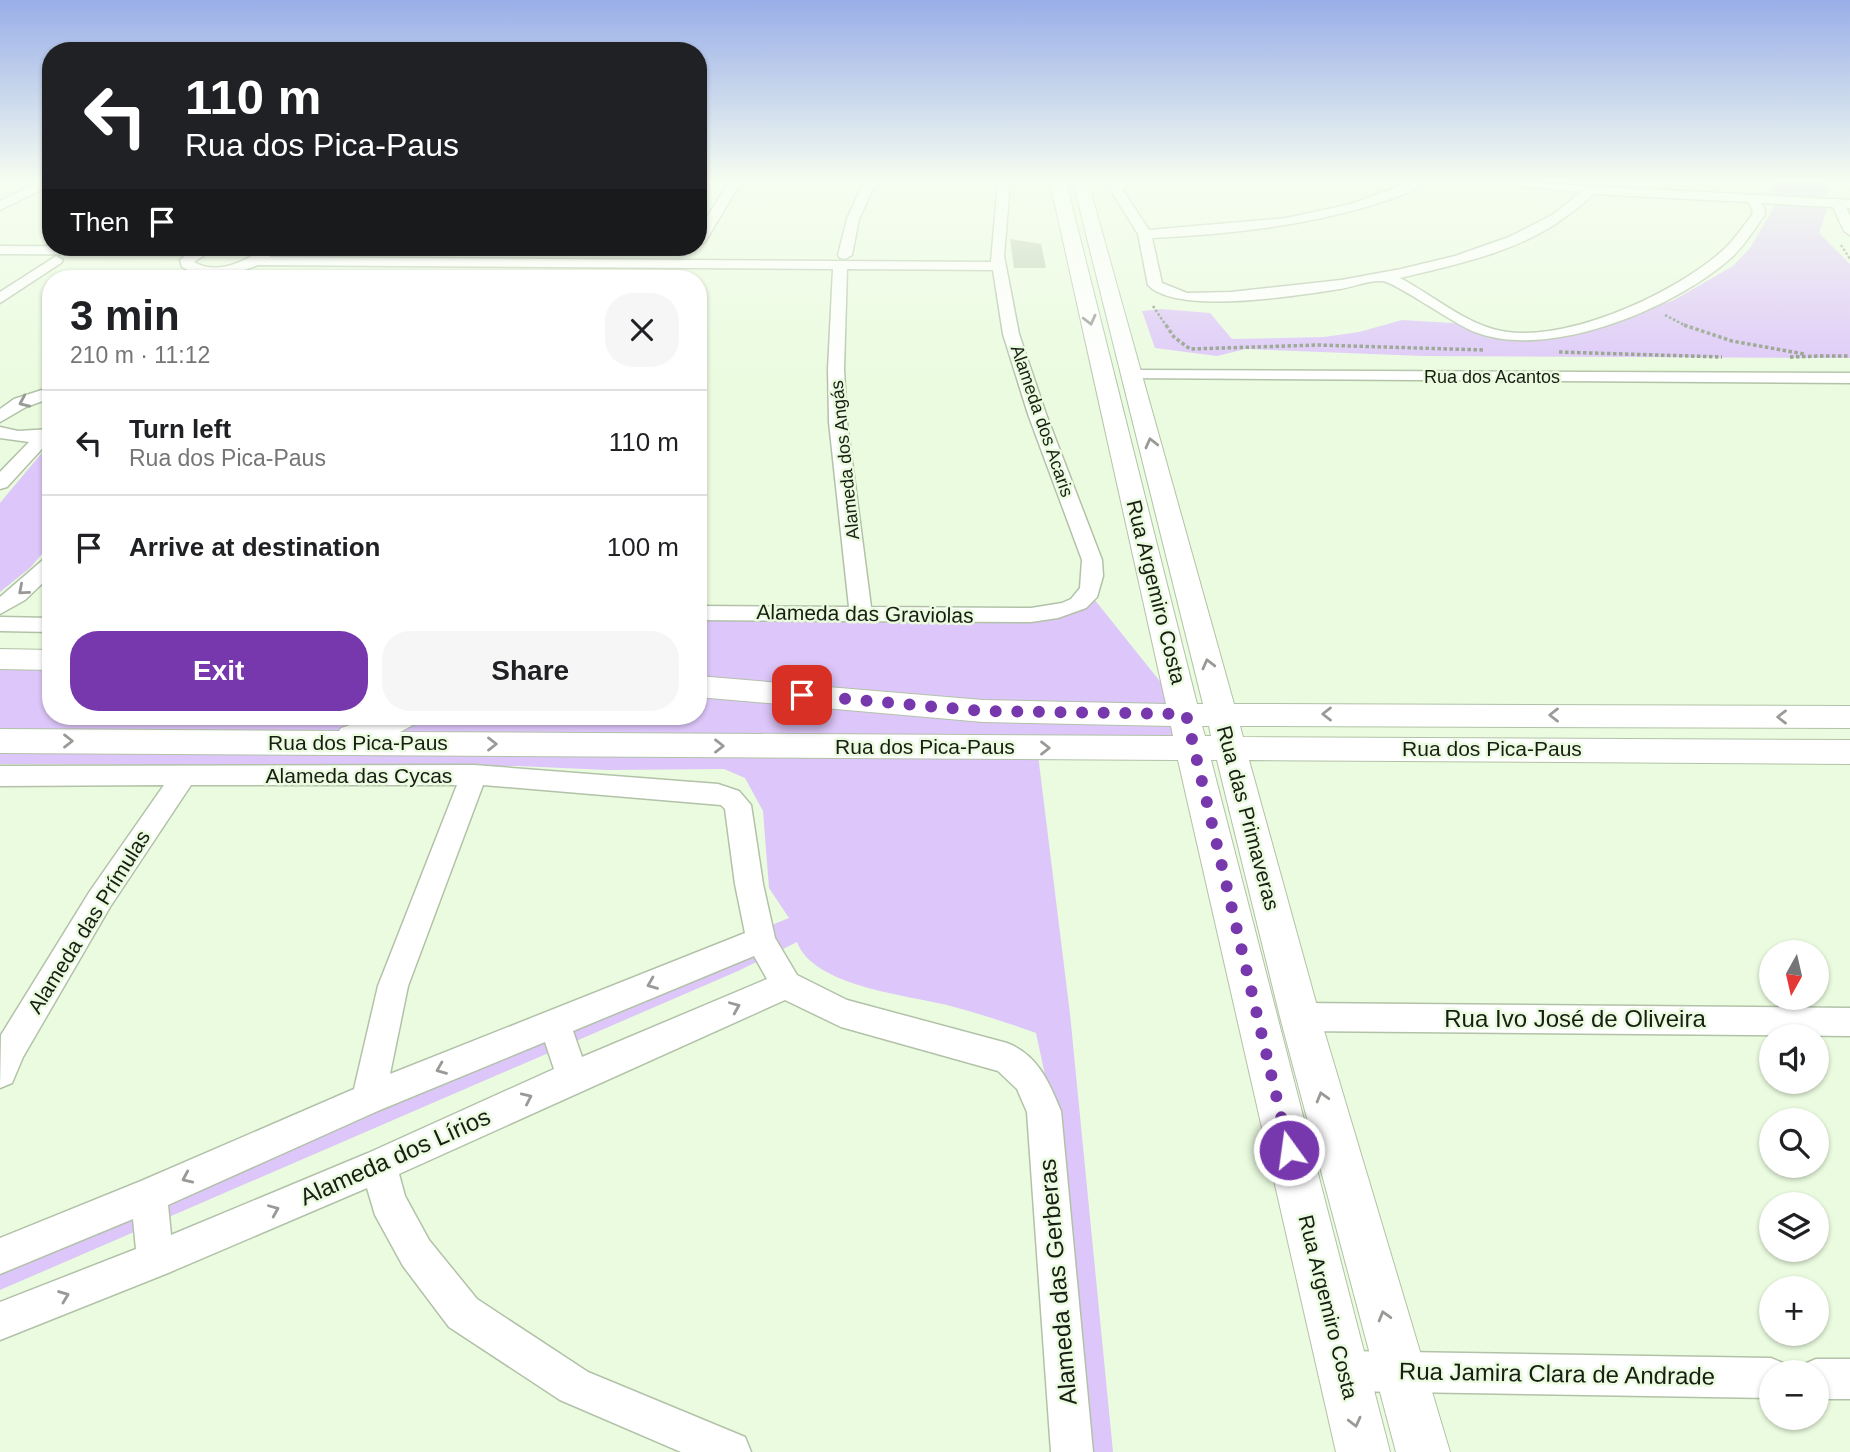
<!DOCTYPE html>
<html lang="en">
<head>
<meta charset="utf-8">
<style>
	body { margin:0; font-family:Arial,sans-serif; background:#f6f6f6; color:#202124; height:100vh; display:flex; flex-direction:column; font-size:26px; white-space:nowrap }
	* { box-sizing:border-box; margin:0 }
	p { font-size:23px; color:#757577 }
	.icon { flex:none; width:38px; height:38px; fill:none; stroke:currentColor; stroke-width:2; stroke-linecap:round; stroke-linejoin:round }
	.map { position:relative; flex:1; overflow:hidden }
	.drawer { position:absolute; left:42px; top:270px; width:665px; height:455px; display:flex; flex-direction:column; background:#fff; border-radius:28px; box-shadow:0 2px 5px #0004 }
	.drawer>* { flex:none }
	.banner { position:absolute; left:42px; top:42px; width:665px; height:214px; border-radius:28px; box-shadow:0 2px 5px #0004; background:#202124; color:#fff; overflow:hidden }
	.needle { width:46px; rotate:188deg }
	.tools { position:absolute; left:1759px; top:940px; display:grid; gap:14px }
	.tools a { display:grid; place-items:center; width:70px; height:70px; border-radius:50%; background:#fff; box-shadow:0 2px 5px #0004; font-size:35px }
	.pin { position:absolute; display:grid; place-items:center; width:60px; height:60px; color:#fff; margin:-30px; border-radius:14px; box-shadow:0 4px 10px #0006 }
	.me { position:absolute; width:77px; margin:-38px; rotate:346deg; stroke-linejoin:round; filter:drop-shadow(0 0 5px #0008) }
	.turn { display:flex; align-items:center; gap:24px; height:147px; padding:0 28px; font-size:32px }
	.turn .icon { width:91px; height:91px; stroke-width:2.5 }
	.turn b { display:block; font-size:49px; line-height:60px }
	.then { display:flex; align-items:center; height:66px; padding:0 28px; background:#0003; gap:14px; font-size:26px }
	.round { display:grid; place-items:center; flex:none; width:74px; height:74px; border-radius:28px; background:#f6f6f6 }
	.overview { display:flex; align-items:center; justify-content:space-between; height:119px; padding:0 28px }
	h1 { font-size:42px; font-weight:800; line-height:52px }
	.action { display:flex; gap:14px; margin-top:auto; padding:14px 28px }
	.action a { flex:1; height:80px; border-radius:28px; background:#7838ad; color:#fff; font-size:28px; font-weight:800; line-height:80px; text-align:center }
	.action a+a { background:#f6f6f6; color:#202124 }
	ul { padding:0; list-style:none }
	li { display:flex; align-items:center; gap:21px; height:105px; padding:0 28px; border-top:2px solid #e0e0e0 }
	li div { flex:1 }
	li b { display:block; font-size:26px }
	li em { font-style:normal }
	.map>svg:first-child { display:block }
</style>
</head>
<body>
<div class="map">
<svg width="1850" height="1452" viewBox="0 0 1850 1452">
	<rect width="100%" height="100%" fill="#eafbdf"/>
	<g fill="#ddc6f9">
		<polygon points="1773,182 1826,182 1828,207 1819,233 1850,264 1850,358 1423,356 1246,349 1217,356 1155,348 1142,311 1161,309 1210,313 1232,339 1324,337 1359,332 1402,320 1469,324 1512,338 1603,325 1674,300 1733,266 1750,248 1773,209"/>
		<polygon points="51,442 51,543 31,567 0,592 0,503"/>
		<polygon points="1090,594 1186,714 1194,749 331,743 382,727 404,716 698,716 698,613 1031,615"/>
		<polygon points="0,669 51,669 51,716 375,716 338,733 0,730"/>
		<path d="M0,745L1038,755L1070,1014L1113,1452H1085L1058,1135L1036,1033C1006,1022 977,1013 947,1005C906,995 813,986 797,942L738,971L0,1290V1241L789,918L769,888L763,811L745,778L724,769L608,770L517,766L0,764Z"/>
	</g>
	<polygon fill="#bdcdb2" points="1010,239 1041,244 1046,268 1014,268"/>
	<g fill="none" stroke-linecap="round" stroke-linejoin="round">
		<g stroke="#b2c2a8" stroke-width="3">
			<g id="minor">
				<polygon points="39,182 51,182 51,185 0,210 0,201"/>
				<polygon points="729,182 741,182 705,242 698,246 698,231"/>
				<polygon points="864,182 876,182 859,219 852,255 845,259 840,258 838,255 847,219"/>
				<path d="M998,182H1010L1004,256L1019,334L1046,414L1102,560L1103,576L1097,597L1086,608L1058,618L1031,622L698,620V606L849,607L829,422L828,369L833,269L258,265C234,275 205,281 182,267L180,260L186,255L0,254V246L209,247V252L194,262C217,276 247,261 265,247L275,250L269,257L991,262ZM847,269L993,270L1003,334L1028,414L1082,560L1080,588L1071,599L1062,603L1031,608L871,607L847,422L844,369Z"/>
				<path d="M1114,182H1130L1122,189L1149,230L1286,218L1351,204L1411,182H1426C1415,192 1396,197 1382,202C1307,226 1230,234 1152,238L1162,283L1187,293L1231,292L1341,280L1401,269L1455,256L1509,237L1554,214L1581,192L1521,186L1515,182L1850,200V208L1846,207L1850,216V235L1844,231L1833,207L1761,203L1765,210L1764,216C1754,230 1744,246 1731,258C1675,308 1549,361 1475,332C1455,325 1394,281 1382,281C1369,280 1353,287 1340,289C1299,295 1177,316 1148,285L1138,234L1110,189ZM1594,194L1748,202L1753,210L1752,215C1742,228 1733,242 1721,252C1672,295 1558,348 1493,329C1459,319 1431,294 1400,278C1454,265 1518,252 1564,218C1575,211 1584,202 1594,194Z"/>
				<polygon points="56,256 63,260 61,263 0,303 0,292"/>
				<polygon points="1133,370 1850,373 1850,383 1127,378 1125,375 1127,372"/>
				<polygon points="51,387 51,398 26,407 0,422 0,409 14,399"/>
				<polygon points="0,427 18,431 51,429 51,439 7,487 0,489 0,472 29,442 0,438"/>
				<polygon points="51,557 51,575 25,600 0,614 0,597 44,559"/>
				<polygon points="0,617 51,618 51,632 0,631"/>
				<path d="M474,765L718,784L739,791L751,805L763,884L775,938L797,975L847,1000L1007,1043C1038,1055 1049,1082 1061,1111L1093,1452H1051L1027,1112L1017,1089L998,1071L841,1027L785,1000L399,1174L405,1196L429,1240L477,1299L588,1372L745,1437L751,1452H681L560,1400L449,1327L403,1266L375,1215L367,1188L168,1273L0,1340V1302L136,1249L133,1219L0,1274V1238L141,1181L354,1089L378,986L457,785H191L110,907L23,1057L12,1083L0,1088L1,1035L90,891L164,785L0,786V766ZM483,785L721,805L725,809L735,884L745,933L390,1074L408,986ZM754,956L767,979L582,1057L573,1031ZM545,1042L554,1069L368,1153L171,1235L168,1205L380,1110Z"/>
				<polygon points="1300,1003 1850,1008 1850,1036 1300,1031 1289,1027 1284,1017 1289,1007"/>
				<polygon points="1343,1351 1771,1358 1785,1364 1788,1372 1771,1372 1771,1398 1343,1391 1329,1385 1323,1371 1329,1357"/>
				<polygon points="1816,1359 1850,1359 1850,1399 1816,1399 1816,1372 1799,1372 1802,1365"/>
			</g>
		</g>
		<g stroke="#b2c2a8" stroke-width="2">
			<g id="tertiary">
				<path d="M1050,182H1066L1197,704H1203L1073,182H1088L1234,704L1850,706V728L1240,726L1243,737L1850,740V764L1249,760L1320,1017L1450,1452H1396L1280,1017L1217,760H1211L1390,1452H1336L1178,760L0,753V729L339,731L341,728L377,716H419L415,724L400,732L1173,736L1171,726L983,722L698,697V676L983,700L1166,704ZM1202,726H1209L1211,736H1205Z"/>
				<polygon points="0,649 51,650 51,670 0,669"/>
			</g>
		</g>
		<g stroke="#8a9682" stroke-width="2.5" stroke-dasharray="2.5 2" stroke-linecap="butt">
			<polyline points="1841,245 1850,259"/>
			<polyline points="1153,306 1167,327"/>
			<polyline points="1665,315 1688,327"/>
		</g>
		<g stroke="#8a9682" stroke-width="3.5" stroke-dasharray="3.5 2.5" stroke-linecap="butt">
			<polyline points="1166,325 1174,337 1190,349 1318,345 1484,350"/>
			<polyline points="1684,325 1732,341 1804,354"/>
			<polyline points="1559,352 1722,357"/>
			<polyline points="1820,356 1850,356"/>
			<polyline points="1790,357 1821,356"/>
		</g>
		<use href="#minor" fill="#fff" fill-rule="evenodd"/>
		<use href="#tertiary" fill="#fff" fill-rule="evenodd"/>
	</g>
	<defs><path id="oneway-chevron" d="M-2-3.5L2.5 0L-2 3.5" fill="none" stroke-width="1.6" stroke-linecap="round" stroke-linejoin="round" transform="scale(1.75)"/></defs>
	<g stroke="#989a96">
		<use href="#oneway-chevron" transform="translate(1090 320) rotate(76)"/>
		<use href="#oneway-chevron" transform="translate(24 402) rotate(156)"/>
		<use href="#oneway-chevron" transform="translate(1151 443) rotate(-104)"/>
		<use href="#oneway-chevron" transform="translate(23 590) rotate(139)"/>
		<use href="#oneway-chevron" transform="translate(1208 664) rotate(-104)"/>
		<use href="#oneway-chevron" transform="translate(1327 714) rotate(-180)"/>
		<use href="#oneway-chevron" transform="translate(1554 715) rotate(-180)"/>
		<use href="#oneway-chevron" transform="translate(1782 717) rotate(-180)"/>
		<use href="#oneway-chevron" transform="translate(68 741)"/>
		<use href="#oneway-chevron" transform="translate(492 744)"/>
		<use href="#oneway-chevron" transform="translate(719 746)"/>
		<use href="#oneway-chevron" transform="translate(1045 748)"/>
		<use href="#oneway-chevron" transform="translate(652 984) rotate(158)"/>
		<use href="#oneway-chevron" transform="translate(735 1007) rotate(-23)"/>
		<use href="#oneway-chevron" transform="translate(441 1069) rotate(158)"/>
		<use href="#oneway-chevron" transform="translate(1322 1097) rotate(-106)"/>
		<use href="#oneway-chevron" transform="translate(527 1098) rotate(-25)"/>
		<use href="#oneway-chevron" transform="translate(187 1178) rotate(156)"/>
		<use href="#oneway-chevron" transform="translate(274 1210) rotate(-23)"/>
		<use href="#oneway-chevron" transform="translate(64 1296) rotate(-21)"/>
		<use href="#oneway-chevron" transform="translate(1384 1316) rotate(-106)"/>
		<use href="#oneway-chevron" transform="translate(1355 1422) rotate(76)"/>
	</g>
	<linearGradient id="sky" x2="0" y2="1"><stop stop-color="#99aee8"/><stop offset="0.47" stop-color="#f6fdf1"/><stop offset="1" stop-color="#f6fdf1" stop-opacity="0"/></linearGradient>
	<rect width="1850" height="385" fill="url(#sky)"/>
	<g fill="none" stroke-linecap="round" stroke-linejoin="round">
		<polyline stroke="#7838ad" stroke-width="12" stroke-dasharray="0 21.6" points="802,695 983,711 1186,714 1289,1150"/>
	</g>
	<g text-anchor="middle" stroke-width="5" stroke-linejoin="round" paint-order="stroke">
		<g font-size="18" fill="#191e15" stroke="#eafbdf">
			<text x="1492" y="383">Rua dos Acantos</text>
			<text transform="translate(1042 421) rotate(71)" y="6">Alameda dos Acaris</text>
			<text transform="translate(845 460) rotate(-96)" y="6">Alameda dos Angás</text>
		</g>
		<g font-size="21" fill="#191e15" stroke="#eafbdf">
			<text transform="translate(1156 592) rotate(76)" y="7">Rua Argemiro Costa</text>
			<text transform="translate(865 614) rotate(1)" y="7">Alameda das Graviolas</text>
			<text x="358" y="750">Rua dos Pica-Paus</text>
			<text x="925" y="754">Rua dos Pica-Paus</text>
			<text x="1492" y="756">Rua dos Pica-Paus</text>
			<text x="359" y="783">Alameda das Cycas</text>
			<text transform="translate(1248 818) rotate(75)" y="7">Rua das Primaveras</text>
			<text transform="translate(89 922) rotate(-58)" y="7">Alameda das Prímulas</text>
			<text transform="translate(1328 1307) rotate(76)" y="7">Rua Argemiro Costa</text>
		</g>
		<g font-size="24" fill="#191e15" stroke="#eafbdf">
			<text x="1575" y="1027">Rua Ivo José de Oliveira</text>
			<text transform="translate(395 1157) rotate(-24)" y="8">Alameda dos Lírios</text>
			<text transform="translate(1058 1282) rotate(-95)" y="8">Alameda das Gerberas</text>
			<text transform="translate(1557 1374) rotate(1)" y="8">Rua Jamira Clara de Andrade</text>
		</g>
	</g>
</svg>
<div class="tools">
<a><svg class="needle" viewBox="-14 -14 28 28"><path d="M0-13l5 13h-10z" fill="#e53935"/><path d="M0 13l5-13h-10z" fill="#757577"/></svg></a>
<a><svg class="icon" aria-label="sound" viewBox="0 0 24 24"><path d="M4 9h4l5-4v14l-5-4H4zM17 9q2 3 0 6"/></svg></a>
<a><svg class="icon" aria-label="search" viewBox="0 0 24 24"><circle cx="10" cy="10" r="6"/><path d="M15 15l6 6"/></svg></a>
<a><svg class="icon" aria-label="layers" viewBox="0 0 24 24"><path d="M12 4l9 5-9 5-9-5zM3 14l9 5 9-5"/></svg></a>
<a>+</a>
<a>−</a>
</div>
<div class="pin" style="left:802px;top:695px;background:#d93025"><svg class="icon" aria-label="arrive" viewBox="0 0 24 24"><path d="M6 21V4h12l-3 4 3 4H6"/></svg></div>
<svg class="me" style="left:1289px;top:1150px" viewBox="-20 -20 40 40"><circle r="17" fill="#7838ad" stroke="#fff" stroke-width="3"/><path d="M0-11L8 9 0 5-8 9z" fill="#fff"/></svg>
<div class="banner">
<div class="turn"><svg class="icon" aria-label="left" viewBox="0 0 24 24"><path d="M17 20v-9H6M10 6l-5 5 5 5"/></svg><div><b>110 m</b>Rua dos Pica-Paus</div></div>
<div class="then">Then<svg class="icon" aria-label="arrive" viewBox="0 0 24 24"><path d="M6 21V4h12l-3 4 3 4H6"/></svg></div>
</div>
<section class="drawer">
<div class="overview"><div><h1>3 min</h1><p>210 m · 11:12</p></div><a class="round"><svg class="icon" aria-label="close" viewBox="0 0 24 24"><path d="M6 6l12 12M18 6L6 18"/></svg></a></div>
<ul>
<li><svg class="icon" aria-label="left" viewBox="0 0 24 24"><path d="M17 20v-9H6M10 6l-5 5 5 5"/></svg><div><b>Turn left</b><p>Rua dos Pica-Paus</p></div><em>110 m</em></li>
<li><svg class="icon" aria-label="arrive" viewBox="0 0 24 24"><path d="M6 21V4h12l-3 4 3 4H6"/></svg><div><b>Arrive at destination</b></div><em>100 m</em></li>
</ul>
<div class="action"><a>Exit</a><a>Share</a></div>
</section>
</div>
</body>
</html>
